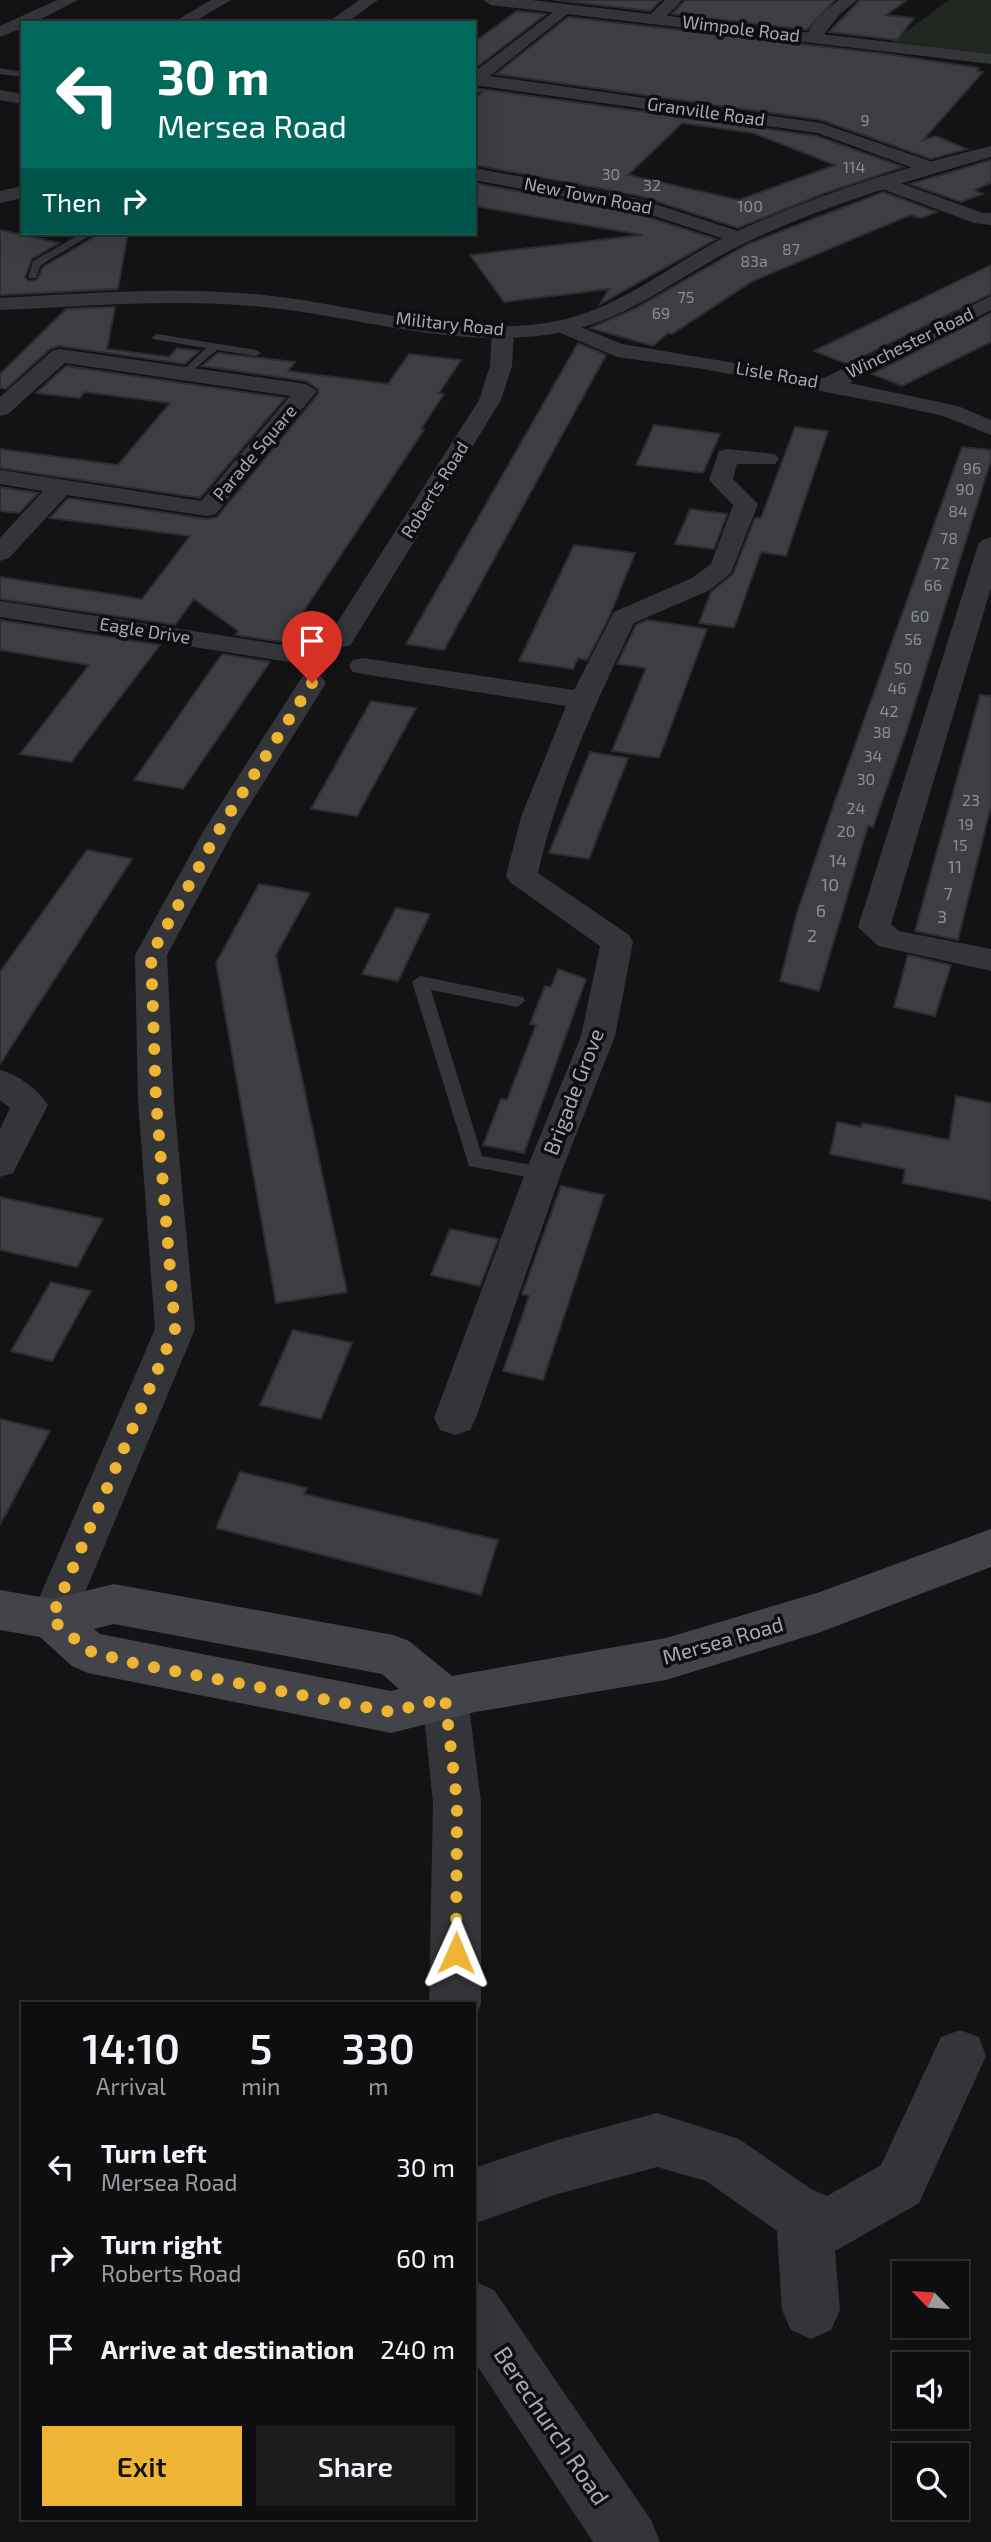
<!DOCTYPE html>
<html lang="en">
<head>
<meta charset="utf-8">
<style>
	body { margin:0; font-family:"Exo 2",sans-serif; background:#1c1c1e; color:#f1f3f6; height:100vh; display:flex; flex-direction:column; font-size:26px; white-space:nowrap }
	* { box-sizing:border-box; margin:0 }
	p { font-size:23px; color:#9b9c9f }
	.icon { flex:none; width:38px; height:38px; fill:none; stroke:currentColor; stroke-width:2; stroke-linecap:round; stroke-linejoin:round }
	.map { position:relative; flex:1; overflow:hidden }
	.panel { position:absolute; left:21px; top:2002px; width:455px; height:518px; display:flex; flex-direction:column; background:#0e0e10; border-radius:0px; box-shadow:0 7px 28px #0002,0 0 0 2px #2e2e30 }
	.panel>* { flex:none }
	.guide { position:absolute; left:21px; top:21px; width:455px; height:214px; border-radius:0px; box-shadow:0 7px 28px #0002,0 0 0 2px #2e2e30; background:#00695c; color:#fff; overflow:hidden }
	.needle { width:46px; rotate:295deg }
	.buttons { position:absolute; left:892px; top:2261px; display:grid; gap:14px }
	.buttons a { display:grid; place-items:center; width:77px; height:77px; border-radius:0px; background:#0e0e10; box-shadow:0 7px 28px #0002,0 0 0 2px #2e2e30; font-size:35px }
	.pin { position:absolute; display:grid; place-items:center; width:60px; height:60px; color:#fff; margin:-72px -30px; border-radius:50% 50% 50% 0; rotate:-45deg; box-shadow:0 0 7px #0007 }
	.pin .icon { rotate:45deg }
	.me { position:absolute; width:77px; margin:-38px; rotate:1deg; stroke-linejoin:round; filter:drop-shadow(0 0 5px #0008) }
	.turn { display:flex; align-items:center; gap:24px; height:147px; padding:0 21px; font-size:32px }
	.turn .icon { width:91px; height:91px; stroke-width:2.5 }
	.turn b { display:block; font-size:49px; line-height:60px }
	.then { display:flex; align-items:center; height:66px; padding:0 21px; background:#0003; gap:14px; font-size:26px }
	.eta { display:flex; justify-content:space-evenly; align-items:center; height:119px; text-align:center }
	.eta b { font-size:42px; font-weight:600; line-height:49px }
	.cta { display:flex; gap:14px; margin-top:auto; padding:14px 21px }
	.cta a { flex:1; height:80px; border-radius:0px; background:#edb533; color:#111; font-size:28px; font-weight:600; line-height:80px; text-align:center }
	.cta a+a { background:#1c1c1e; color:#f1f3f6 }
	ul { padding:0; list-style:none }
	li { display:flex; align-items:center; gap:21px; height:91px; padding:0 21px }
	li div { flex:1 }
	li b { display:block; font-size:26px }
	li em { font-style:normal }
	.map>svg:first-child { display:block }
</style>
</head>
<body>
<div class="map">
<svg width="991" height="2542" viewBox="0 0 991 2542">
	<rect width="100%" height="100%" fill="#131315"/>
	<polygon fill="#1f2720" points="949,0 991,0 991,54 892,42"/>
	<g fill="#3d3e42" stroke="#2d2d31" stroke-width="2" fill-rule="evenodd">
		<polygon points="554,0 661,0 650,11"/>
		<polygon points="685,0 835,0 807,30 672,14"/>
		<polygon points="860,0 907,0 886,15 914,18 897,40 829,32"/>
		<polygon points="517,11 546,14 474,69 474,42"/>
		<polygon points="568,17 887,54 979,68 977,71 983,72 923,140 936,136 967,149 931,159 821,120 496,74"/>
		<path d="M474,88L817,136L903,167L825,193L738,228L640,196L474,165V99L483,92L474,91ZM682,123L753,133L835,165L739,200L628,175Z"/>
		<polygon points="991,160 991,183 974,190 983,194 961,202 910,184"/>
		<polygon points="474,183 635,213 716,239 600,304 609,289 504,302 470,255 642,235 474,206"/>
		<polygon points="883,192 937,212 921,218 910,215 753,281 672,334 668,333 653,346 590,328 636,308 748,244"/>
		<polygon points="0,230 59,243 32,259 25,277 28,281 37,280 43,267 101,233 128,233 118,289 0,295"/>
		<polygon points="991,265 991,294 847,364 814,351"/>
		<polygon points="115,307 107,349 169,357 177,348 199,351 185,364 59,346 50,349 6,389 0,388 0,374 66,309"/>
		<polygon points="991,313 991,342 902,386 872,374"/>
		<polygon points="578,343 606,355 444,650 406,644"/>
		<polygon points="218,353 295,362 288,371 388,384 409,354 461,360 439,393 444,394 421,429 424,430 283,642 236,635 238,631 194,599 175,625 0,599 0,577 142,599 190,536 50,518 68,498 207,519 217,517 319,393 318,389 306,381 202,366"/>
		<polygon points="66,366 285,398 200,498 0,468 0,449 118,465 170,403 85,392 79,398 36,393"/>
		<polygon points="654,425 720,434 703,473 636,465"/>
		<polygon points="795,427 828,431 786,556 761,552 734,628 699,623 711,592 733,574 755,518 761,518"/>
		<polygon points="962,447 991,450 991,460 906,733 873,827 868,826 819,991 780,981 796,916 835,801"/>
		<polygon points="0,487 38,493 19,513 0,511"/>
		<polygon points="690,509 727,514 714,549 675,544"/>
		<polygon points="574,545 635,553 610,615 587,660 578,658 573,669 519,661"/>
		<polygon points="0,620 160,645 71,762 20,754 89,665 0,650"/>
		<polygon points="647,620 707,629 659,758 612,751 646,668 617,664 636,625"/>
		<polygon points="222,654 270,662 183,789 134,780"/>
		<polygon points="980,695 991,696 991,806 958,940 915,931"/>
		<polygon points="371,701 416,708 357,816 311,809"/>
		<polygon points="590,752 628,758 589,859 549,853"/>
		<polygon points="87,850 132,859 0,1064 0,972"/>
		<polygon points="259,884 310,893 276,955 347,1292 276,1303 216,963"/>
		<polygon points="396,908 430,914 398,981 362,974"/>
		<polygon points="908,955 951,965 935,1016 894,1007"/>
		<polygon points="558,969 586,979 524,1153 483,1145 501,1099 507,1100 536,1025 530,1024 545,986 551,987"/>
		<polygon points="956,1096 991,1103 991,1200 903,1183 905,1169 830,1154 837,1122 861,1127 862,1123 949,1140"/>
		<polygon points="561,1186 604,1195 543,1380 503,1371 529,1296 522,1294"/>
		<polygon points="0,1197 103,1219 77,1267 0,1250"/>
		<polygon points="450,1229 498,1239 480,1286 431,1275"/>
		<polygon points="51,1282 91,1291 52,1361 11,1351"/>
		<polygon points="293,1330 352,1343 321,1419 260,1405"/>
		<polygon points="0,1419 50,1431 0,1525"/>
		<polygon points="240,1472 307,1488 304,1494 498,1540 481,1595 216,1528"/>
	</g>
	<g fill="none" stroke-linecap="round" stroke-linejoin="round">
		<g fill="#343539" fill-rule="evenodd">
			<polygon points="0,68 23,72 23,77 0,74"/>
			<polygon points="82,233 94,233 41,265 36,278 28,278 33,261"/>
			<polygon points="157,334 256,350 261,353 256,356 217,350 185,377 179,374 181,372 206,348 153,339 152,337"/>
			<polygon points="420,976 523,997 525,1001 517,1007 431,990 482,1156 549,1168 552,1173 549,1178 543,1180 469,1166 412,982"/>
		</g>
		<g fill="#343539" fill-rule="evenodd">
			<polygon points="57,0 78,0 33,23 23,23 23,28 0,37 0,26"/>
			<polygon points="211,0 231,0 192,23 172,23"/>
			<polygon points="359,0 378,0 346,23 327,23"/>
			<polygon points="665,0 682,0 661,22 649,22 649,16"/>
			<path d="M839,0H857L839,15L819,41H807C804,29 828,8 839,0Z"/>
			<polygon points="564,4 572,9 570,12 490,76 821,123 938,164 940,168 938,172 924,172 818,133 474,85 474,72"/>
			<polygon points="0,90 23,94 23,104 0,100"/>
			<polygon points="474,168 640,199 747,234 750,238 740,244 636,210 474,180"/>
			<polygon points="884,177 983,213 991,213 991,225 974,223 877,187 875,183 877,179"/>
			<polygon points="23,186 23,198 0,203 0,191"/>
			<polygon points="991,296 991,310 849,383 958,406 991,420 991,435 943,416 894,405 703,369 617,357 556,331 553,326 564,320 622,344 824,378"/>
			<polygon points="503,325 514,331 512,366 501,400 350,646 330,646 326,640 479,400 490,366 492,331"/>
			<polygon points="60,349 306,384 317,391 216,514 207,516 67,495 9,558 0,561 0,538 43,491 0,484 0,470 201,501 290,396 65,363 8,414 0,416 0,397 52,351"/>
			<path d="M727,449L775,454L779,459L775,464H737L733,479L758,504L731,573L710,590L634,623C595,704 558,785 538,873L629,935L633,942L615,1036L561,1173L476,1418L470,1430L455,1435L440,1430L434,1418L525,1173L581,1036L600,946L511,883L506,876L521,817L566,706L363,674L353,672L349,666L353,660L363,658L574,690L614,612L692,578L711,564L733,505L709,480L719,451Z"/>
			<polygon points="991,537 991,588 891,924 899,931 991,949 991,971 878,946 858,927 978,545 982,540"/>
			<polygon points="0,601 290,646 300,648 304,654 300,660 290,662 0,617"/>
			<polygon points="312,675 322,677 326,683 234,830 167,955 174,1100 195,1329 74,1619 68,1633 52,1639 36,1633 30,1619 155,1329 138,1100 135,955 204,830 302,677"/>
			<path d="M0,1070C18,1075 38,1089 48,1105L13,1173L0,1177V1129L10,1108L0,1100Z"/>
			<polygon points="960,2030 979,2037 986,2056 919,2203 835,2251 840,2310 831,2330 811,2339 791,2330 782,2310 777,2231 706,2181 657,2167 554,2195 474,2224 474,2168 554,2141 657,2113 739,2139 811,2189 827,2196 881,2165 941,2037"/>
		</g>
		<g fill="#343539" fill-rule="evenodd">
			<polygon points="483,0 531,0 991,54 991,64 491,5"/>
			<path d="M991,146V157C908,181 825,205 747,242C685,271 632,319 563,332C463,352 363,317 264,307C176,298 88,306 0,310V298C88,293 176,286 264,295C361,305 464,341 562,320C624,306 675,261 731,234C813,196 903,167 991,146Z"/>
			<polygon points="445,1677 461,1683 468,1698 481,1802 481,2004 474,2020 474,2004 429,2004 433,1802 422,1698 429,1683"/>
			<polygon points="474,2281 494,2290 651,2520 660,2542 593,2542 474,2361"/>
		</g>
		<path fill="#424449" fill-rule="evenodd" d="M991,1529V1567L821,1632L666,1680L475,1712L391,1733L88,1673L72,1666L40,1637L0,1630V1590L52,1599L114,1584L393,1635L409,1641L452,1676L666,1638L820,1592ZM114,1624L382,1674L399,1689L391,1691L100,1634L94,1629Z"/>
	</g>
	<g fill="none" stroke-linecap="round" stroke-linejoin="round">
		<polyline stroke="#edb533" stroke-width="12" stroke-dasharray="0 21.6" points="312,683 219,830 151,955 156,1100 175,1329 51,1619 89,1651 137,1664 391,1712 445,1698 457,1802 456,1953"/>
	</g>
	<g text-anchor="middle" stroke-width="7" stroke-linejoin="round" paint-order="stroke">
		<g font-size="16" fill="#8b8e98">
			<text x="865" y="126">9</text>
			<text x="854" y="173">114</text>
			<text x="611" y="180">30</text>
			<text x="652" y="191">32</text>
			<text x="750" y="212">100</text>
			<text x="791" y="255">87</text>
			<text x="754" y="267">83a</text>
			<text x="686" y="303">75</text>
			<text x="661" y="319">69</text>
			<text x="972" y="474">96</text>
			<text x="965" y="495">90</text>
			<text x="958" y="517">84</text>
			<text x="949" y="544">78</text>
			<text x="941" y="569">72</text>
			<text x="933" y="591">66</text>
			<text x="920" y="622">60</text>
			<text x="913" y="645">56</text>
			<text x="903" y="674">50</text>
			<text x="897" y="694">46</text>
			<text x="889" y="717">42</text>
			<text x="882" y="738">38</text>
			<text x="873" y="762">34</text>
			<text x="866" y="785">30</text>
			<text x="971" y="806">23</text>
			<text x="856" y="814">24</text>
			<text x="966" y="830">19</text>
			<text x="846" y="837">20</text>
			<text x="960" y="851">15</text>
		</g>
		<g font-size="18" fill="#a5a9b5" stroke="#0e0e10">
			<text transform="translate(741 29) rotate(7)" y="6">Wimpole Road</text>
			<text transform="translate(706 112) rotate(8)" y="6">Granville Road</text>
			<text transform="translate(588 196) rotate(11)" y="6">New Town Road</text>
			<text transform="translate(450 324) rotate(6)" y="6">Military Road</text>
			<text transform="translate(910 343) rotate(-26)" y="6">Winchester Road</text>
			<text transform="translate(777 375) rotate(10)" y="6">Lisle Road</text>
			<text transform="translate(255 453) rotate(-50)" y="6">Parade Square</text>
			<text transform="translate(435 490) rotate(-58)" y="6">Roberts Road</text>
			<text transform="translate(145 631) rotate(9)" y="6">Eagle Drive</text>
		</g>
		<g font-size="18" fill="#8b8e98">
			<text x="838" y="867">14</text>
			<text x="955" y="873">11</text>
			<text x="830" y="891">10</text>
			<text x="948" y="900">7</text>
			<text x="821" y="917">6</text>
			<text x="942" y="923">3</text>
			<text x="812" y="942">2</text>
		</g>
		<g font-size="21" fill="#a5a9b5" stroke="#0e0e10">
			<text transform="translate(574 1092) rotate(-69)" y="7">Brigade Grove</text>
			<text transform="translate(723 1641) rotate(-16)" y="7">Mersea Road</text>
		</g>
		<g font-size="24" fill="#a5a9b5" stroke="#0e0e10">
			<text transform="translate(551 2426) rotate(56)" y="8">Berechurch Road</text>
		</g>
	</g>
</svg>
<div class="buttons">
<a><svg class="needle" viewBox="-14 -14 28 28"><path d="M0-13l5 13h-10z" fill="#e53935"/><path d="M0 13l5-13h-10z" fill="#9b9c9f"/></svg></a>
<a><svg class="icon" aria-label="sound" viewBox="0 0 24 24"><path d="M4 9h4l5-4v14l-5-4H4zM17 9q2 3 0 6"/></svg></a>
<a><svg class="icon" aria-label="search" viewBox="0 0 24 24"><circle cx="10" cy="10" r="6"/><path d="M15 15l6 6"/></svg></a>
</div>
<div class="pin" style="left:312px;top:683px;background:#d93025"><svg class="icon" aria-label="arrive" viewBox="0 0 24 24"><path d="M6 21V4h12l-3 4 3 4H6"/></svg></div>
<svg class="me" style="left:456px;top:1953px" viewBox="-20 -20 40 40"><path d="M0-17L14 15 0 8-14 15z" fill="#edb533" stroke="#fff" stroke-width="4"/></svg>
<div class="guide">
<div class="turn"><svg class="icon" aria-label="left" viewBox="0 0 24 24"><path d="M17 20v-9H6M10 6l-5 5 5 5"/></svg><div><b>30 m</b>Mersea Road</div></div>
<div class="then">Then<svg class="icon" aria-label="right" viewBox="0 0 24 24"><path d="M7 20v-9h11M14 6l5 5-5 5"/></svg></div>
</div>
<section class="panel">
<div class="eta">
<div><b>14:10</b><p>Arrival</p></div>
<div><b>5</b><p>min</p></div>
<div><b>330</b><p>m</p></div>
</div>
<ul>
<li><svg class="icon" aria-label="left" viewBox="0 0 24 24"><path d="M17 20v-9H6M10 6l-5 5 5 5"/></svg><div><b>Turn left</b><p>Mersea Road</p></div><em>30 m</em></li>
<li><svg class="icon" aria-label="right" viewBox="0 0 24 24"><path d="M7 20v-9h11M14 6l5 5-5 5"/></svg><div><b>Turn right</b><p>Roberts Road</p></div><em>60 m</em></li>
<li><svg class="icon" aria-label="arrive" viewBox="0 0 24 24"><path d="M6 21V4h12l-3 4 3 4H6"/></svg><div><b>Arrive at destination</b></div><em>240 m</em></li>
</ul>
<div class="cta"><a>Exit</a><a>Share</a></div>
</section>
</div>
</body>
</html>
